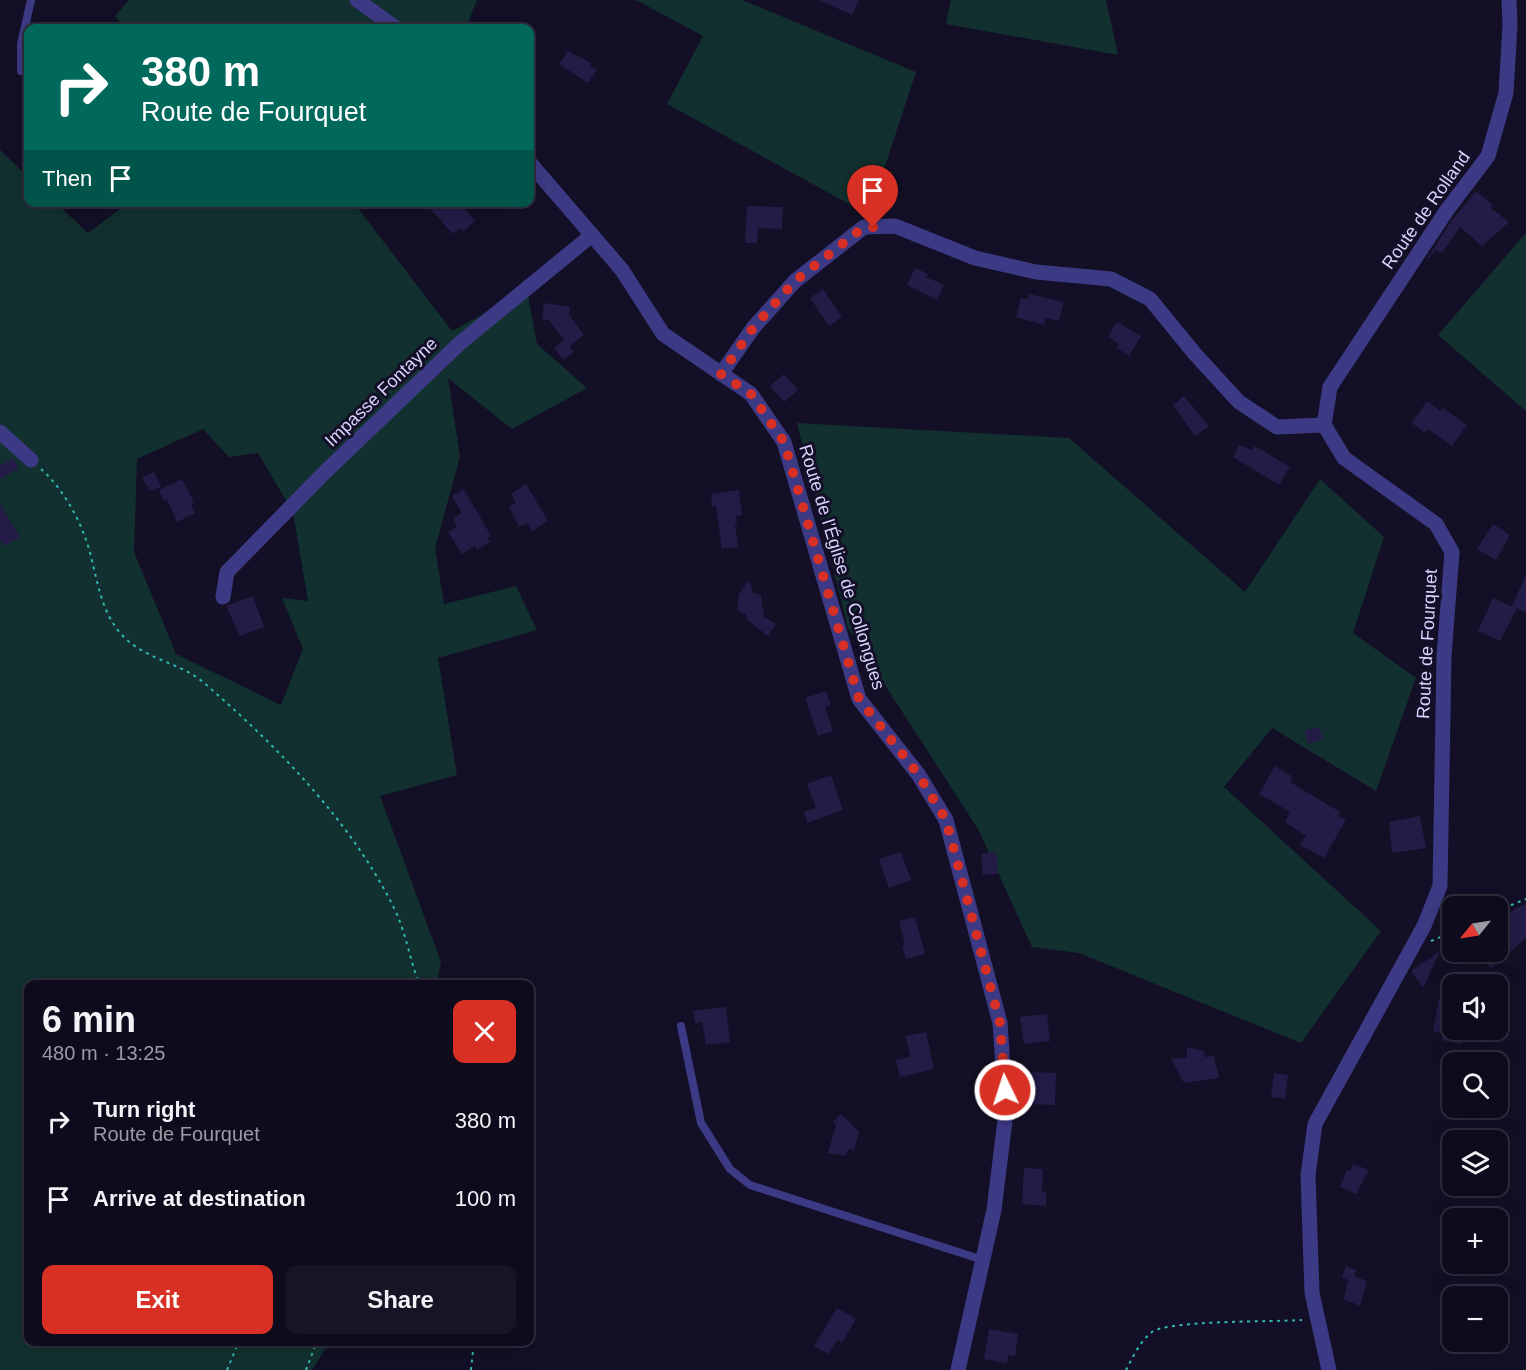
<!DOCTYPE html>
<html lang="en">
<head>
<meta charset="utf-8">
<style>
	body { margin:0; font-family:Helvetica,sans-serif; background:#171425; color:#f1f3f6; height:100vh; display:flex; flex-direction:column; font-size:22px; white-space:nowrap }
	* { box-sizing:border-box; margin:0 }
	p { font-size:20px; color:#9b9ba3 }
	.icon { flex:none; width:33px; height:33px; fill:none; stroke:currentColor; stroke-width:2; stroke-linecap:round; stroke-linejoin:round }
	.map { position:relative; flex:1; overflow:hidden }
	.panel { position:absolute; left:24px; top:980px; width:510px; height:366px; display:flex; flex-direction:column; background:#0e0b1c; border-radius:12px; box-shadow:0 6px 24px #0002,0 0 0 2px #2e2b3b }
	.panel>* { flex:none }
	.banner { position:absolute; left:24px; top:24px; width:510px; height:183px; border-radius:12px; box-shadow:0 6px 24px #0002,0 0 0 2px #2e2b3b; background:#00695c; color:#fff; overflow:hidden }
	.needle { width:39px; rotate:240deg }
	.fabs { position:absolute; left:1442px; top:896px; display:grid; gap:12px }
	.fabs a { display:grid; place-items:center; width:66px; height:66px; border-radius:12px; background:#0e0b1c; box-shadow:0 6px 24px #0002,0 0 0 2px #2e2b3b; font-size:30px }
	.pin { position:absolute; display:grid; place-items:center; width:51px; height:51px; color:#fff; margin:-62px -26px; border-radius:50% 50% 50% 0; rotate:-45deg; box-shadow:0 0 6px #0007 }
	.pin .icon { rotate:45deg }
	.me { position:absolute; width:66px; margin:-33px; rotate:356deg; stroke-linejoin:round; filter:drop-shadow(0 0 4px #0008) }
	.turn { display:flex; align-items:center; gap:21px; height:126px; padding:0 18px; font-size:27px }
	.turn .icon { width:78px; height:78px; stroke-width:2.5 }
	.turn b { display:block; font-size:42px; line-height:51px }
	.then { display:flex; align-items:center; height:57px; padding:0 18px; background:#0003; gap:12px; font-size:22px }
	.round { display:grid; place-items:center; flex:none; width:63px; height:63px; border-radius:12px; background:#171425 }
	.headline { display:flex; align-items:center; justify-content:space-between; height:102px; padding:0 18px }
	h1 { font-size:36px; font-weight:700; line-height:45px }
	.action { display:flex; gap:12px; margin-top:auto; padding:12px 18px }
	.action a { flex:1; height:69px; border-radius:12px; background:#d93025; color:#fff; font-size:24px; font-weight:700; line-height:69px; text-align:center }
	.action a+a { background:#171425; color:#f1f3f6 }
	ul { padding:0; list-style:none }
	li { display:flex; align-items:center; gap:18px; height:78px; padding:0 18px }
	li div { flex:1 }
	li b { display:block; font-size:22px }
	li em { font-style:normal }
	.map>svg:first-child { display:block }
</style>
</head>
<body>
<div class="map">
<svg width="1526" height="1370" viewBox="0 0 1526 1370">
	<rect width="100%" height="100%" fill="#130f26"/>
	<g fill="#12302f" fill-rule="evenodd">
		<polygon points="129,0 477,0 466,28 124,28 115,16"/>
		<polygon points="636,0 742,0 916,72 869,215 667,104 703,36"/>
		<polygon points="951,0 1106,0 1118,55 946,24"/>
		<path d="M0,150L28,177V202L56,203L88,233L128,203H354L452,331L527,290L537,344L587,388L512,429L448,378L460,457L435,548L444,604L516,586L537,630L438,658L457,775L380,796L441,962L437,984H28V1341H330L312,1370H0ZM203,429L229,457L258,453L293,512L308,601L282,598L303,649L281,705L176,654L134,552L137,459Z"/>
		<polygon points="1526,233 1526,411 1438,335"/>
		<polygon points="797,423 1069,438 1245,592 1320,479 1384,537 1353,633 1416,678 1376,791 1272,728 1224,787 1381,931 1301,1043 1079,953 1032,947 978,829 848,628"/>
	</g>
	<g fill="#241b47">
		<polygon points="819,0 859,0 852,15"/>
		<polygon points="568,51 591,63 590,66 597,70 588,83 559,64"/>
		<polygon points="1476,191 1493,205 1491,208 1509,222 1482,246 1460,227 1442,253 1436,250 1424,263 1452,220"/>
		<polygon points="424,202 459,202 475,221 463,232 460,228 453,234"/>
		<polygon points="747,206 783,207 782,229 758,228 757,243 745,243"/>
		<polygon points="915,268 928,274 926,277 944,285 937,300 907,285"/>
		<polygon points="823,289 842,317 829,326 810,298"/>
		<polygon points="1029,294 1064,302 1059,321 1046,318 1044,325 1016,317 1021,298 1028,299"/>
		<polygon points="544,303 570,307 569,315 584,335 569,346 574,352 563,360 554,348 564,340 549,320 542,319"/>
		<polygon points="1117,322 1141,336 1129,356 1117,348 1119,344 1108,337"/>
		<polygon points="784,374 798,390 784,402 770,386"/>
		<polygon points="1184,396 1209,426 1195,436 1173,405"/>
		<polygon points="1427,401 1440,411 1443,408 1467,425 1452,446 1428,429 1425,433 1412,423"/>
		<polygon points="1239,445 1252,450 1255,446 1290,467 1279,485 1233,457"/>
		<polygon points="13,458 19,468 0,479 0,466"/>
		<polygon points="154,472 161,487 150,491 142,478"/>
		<polygon points="182,479 194,502 191,504 195,513 177,522 167,500 164,501 159,490"/>
		<polygon points="526,484 548,521 532,531 527,523 519,527 509,507 516,503 511,494"/>
		<polygon points="464,489 491,536 487,538 490,542 477,550 475,546 462,554 448,532 457,527 453,518 462,513 452,496"/>
		<polygon points="739,490 742,515 736,516 737,524 735,525 738,547 722,549 716,506 712,507 711,494"/>
		<polygon points="0,503 20,537 4,546 0,540"/>
		<polygon points="1493,524 1510,535 1496,560 1477,549"/>
		<polygon points="1526,575 1526,613 1517,608 1500,641 1478,631 1493,598 1515,608 1512,606"/>
		<polygon points="749,580 753,593 761,595 764,617 776,624 768,636 747,620 746,614 737,610 739,594"/>
		<polygon points="253,596 264,627 240,636 226,606"/>
		<polygon points="826,691 831,705 825,707 833,731 818,736 805,698"/>
		<polygon points="1319,727 1323,739 1308,744 1305,731"/>
		<polygon points="1275,766 1293,777 1290,782 1340,812 1338,816 1346,820 1324,858 1300,845 1306,836 1285,822 1290,812 1259,794"/>
		<polygon points="831,775 843,810 807,823 804,812 816,808 807,784"/>
		<polygon points="1420,816 1426,848 1392,853 1389,822"/>
		<polygon points="901,852 911,880 889,888 879,859"/>
		<polygon points="996,852 998,874 983,875 981,854"/>
		<polygon points="1526,904 1526,938 1491,968 1477,951 1497,951 1497,924 1516,908"/>
		<polygon points="915,917 925,954 906,959 902,946 905,945 899,921"/>
		<polygon points="1440,951 1423,988 1411,971"/>
		<polygon points="1439,999 1452,1001 1452,1029 1464,1029 1461,1044 1442,1040 1443,1033 1433,1031"/>
		<polygon points="726,1007 730,1042 706,1045 702,1022 695,1023 693,1011"/>
		<polygon points="1047,1014 1050,1041 1024,1044 1020,1017"/>
		<polygon points="926,1032 934,1069 900,1077 896,1060 910,1057 906,1036"/>
		<polygon points="1187,1047 1204,1051 1205,1057 1214,1056 1219,1078 1184,1083 1171,1059 1187,1058"/>
		<polygon points="1028,1072 1056,1073 1055,1105 1027,1104"/>
		<polygon points="1274,1073 1288,1075 1285,1099 1271,1097"/>
		<polygon points="841,1114 859,1132 854,1150 848,1149 846,1156 828,1153 836,1125 833,1122"/>
		<polygon points="1353,1164 1369,1170 1356,1194 1340,1187 1347,1170 1350,1171"/>
		<polygon points="1024,1168 1043,1169 1042,1191 1046,1192 1046,1206 1022,1204"/>
		<polygon points="1346,1266 1356,1270 1354,1276 1367,1281 1360,1306 1344,1299 1348,1280 1342,1278"/>
		<polygon points="837,1308 856,1319 842,1343 838,1340 828,1354 814,1346"/>
		<polygon points="989,1329 1018,1334 1015,1356 1008,1355 1007,1363 984,1359"/>
	</g>
	<g fill="none" stroke-linecap="round" stroke-linejoin="round">
		<g stroke="#2fb8b0" stroke-width="2" stroke-dasharray="3 4.5" stroke-linecap="butt">
			<path d="M41,469C60,486 76,512 85,537C97,569 97,607 121,634C143,659 179,662 203,682C277,746 352,822 395,910C406,933 410,960 419,984"/>
			<polyline points="1497,911 1526,899"/>
			<polyline points="1431,941 1452,932"/>
			<polyline points="227,1370 239,1341"/>
			<polyline points="306,1370 317,1341"/>
			<polyline points="471,1370 474,1341"/>
			<path d="M1126,1370C1133,1357 1140,1341 1152,1332C1168,1320 1275,1322 1302,1320"/>
		</g>
		<g stroke="#3d3a85" stroke-width="8">
			<polyline points="21,71 21,44 31,0"/>
			<polyline points="681,1026 701,1123 730,1169 750,1185 983,1260"/>
		</g>
		<g stroke="#3d3a85" stroke-width="15">
			<polyline points="357,0 396,28"/>
			<polyline points="530,163 622,270 663,334 751,394 784,442 859,699 918,774 946,820 1000,1023 1006,1112 994,1210 958,1370"/>
			<polyline points="721,374 753,328 795,281 864,227 895,226 975,258 1036,272 1111,279 1150,299 1195,354 1239,402 1277,427 1324,425"/>
			<polyline points="1324,425 1344,458 1436,524 1452,552 1444,656 1440,886 1424,926 1315,1124 1308,1175 1312,1293 1329,1370"/>
			<polyline points="1324,425 1330,387 1447,210 1488,156 1506,93 1510,25 1509,0"/>
			<polyline points="0,432 31,460"/>
			<polyline points="223,597 227,572 324,473 460,343 592,235"/>
		</g>
	</g>
	<g fill="none" stroke-linecap="round" stroke-linejoin="round">
		<polyline stroke="#d93025" stroke-width="10" stroke-dasharray="0 18" points="873,227 864,227 795,281 753,328 721,374 751,394 784,442 859,699 918,774 946,820 1000,1023 1005,1090"/>
	</g>
	<g text-anchor="middle" stroke-width="6" stroke-linejoin="round" paint-order="stroke">
		<g font-size="18" fill="#d9d4ff" stroke="#130f26">
			<text transform="translate(1426 210) rotate(-55)" y="6">Route de Rolland</text>
			<text transform="translate(381 392) rotate(-44)" y="6">Impasse Fontayne</text>
			<text transform="translate(842 567) rotate(73)" y="6">Route de l’Église de Collongues</text>
			<text transform="translate(1427 644) rotate(-87)" y="6">Route de Fourquet</text>
		</g>
	</g>
</svg>
<div class="fabs">
<a><svg class="needle" viewBox="-14 -14 28 28"><path d="M0-13l5 13h-10z" fill="#e53935"/><path d="M0 13l5-13h-10z" fill="#9b9ba3"/></svg></a>
<a><svg class="icon" aria-label="sound" viewBox="0 0 24 24"><path d="M4 9h4l5-4v14l-5-4H4zM17 9q2 3 0 6"/></svg></a>
<a><svg class="icon" aria-label="search" viewBox="0 0 24 24"><circle cx="10" cy="10" r="6"/><path d="M15 15l6 6"/></svg></a>
<a><svg class="icon" aria-label="layers" viewBox="0 0 24 24"><path d="M12 4l9 5-9 5-9-5zM3 14l9 5 9-5"/></svg></a>
<a>+</a>
<a>−</a>
</div>
<div class="pin" style="left:873px;top:227px;background:#d93025"><svg class="icon" aria-label="arrive" viewBox="0 0 24 24"><path d="M6 21V4h12l-3 4 3 4H6"/></svg></div>
<svg class="me" style="left:1005px;top:1090px" viewBox="-20 -20 40 40"><circle r="17" fill="#d93025" stroke="#fff" stroke-width="3"/><path d="M0-11L8 9 0 5-8 9z" fill="#fff"/></svg>
<div class="banner">
<div class="turn"><svg class="icon" aria-label="right" viewBox="0 0 24 24"><path d="M7 20v-9h11M14 6l5 5-5 5"/></svg><div><b>380 m</b>Route de Fourquet</div></div>
<div class="then">Then<svg class="icon" aria-label="arrive" viewBox="0 0 24 24"><path d="M6 21V4h12l-3 4 3 4H6"/></svg></div>
</div>
<section class="panel">
<div class="headline"><div><h1>6 min</h1><p>480 m · 13:25</p></div><a class="round" style="background:#d93025;color:#fff"><svg class="icon" aria-label="close" viewBox="0 0 24 24"><path d="M6 6l12 12M18 6L6 18"/></svg></a></div>
<ul>
<li><svg class="icon" aria-label="right" viewBox="0 0 24 24"><path d="M7 20v-9h11M14 6l5 5-5 5"/></svg><div><b>Turn right</b><p>Route de Fourquet</p></div><em>380 m</em></li>
<li><svg class="icon" aria-label="arrive" viewBox="0 0 24 24"><path d="M6 21V4h12l-3 4 3 4H6"/></svg><div><b>Arrive at destination</b></div><em>100 m</em></li>
</ul>
<div class="action"><a>Exit</a><a>Share</a></div>
</section>
</div>
</body>
</html>
